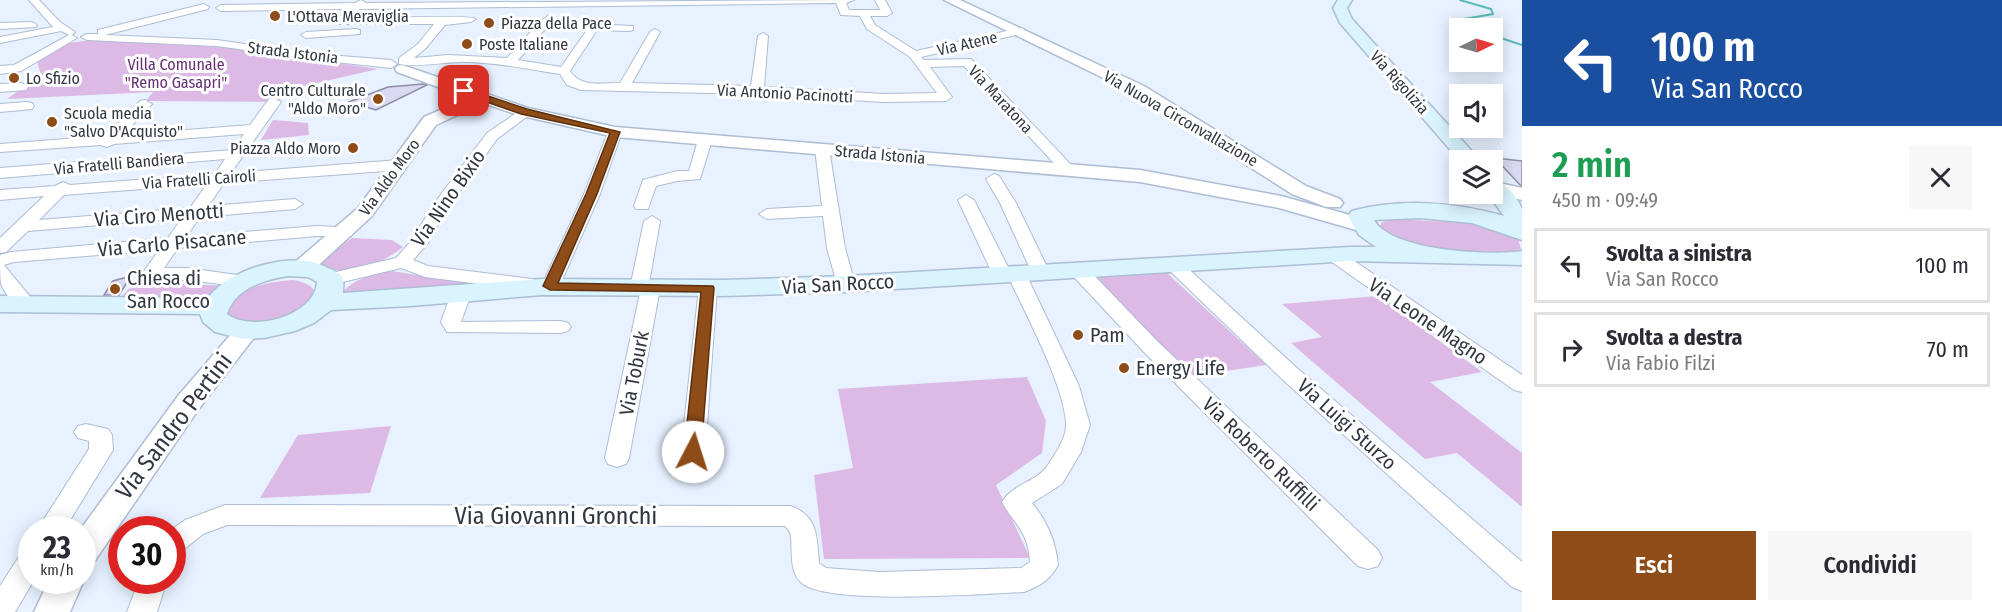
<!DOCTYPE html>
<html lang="it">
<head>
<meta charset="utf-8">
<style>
	body { margin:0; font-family:"Fira Sans Condensed",sans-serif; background:#f7f7f7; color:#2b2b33; height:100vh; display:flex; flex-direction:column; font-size:22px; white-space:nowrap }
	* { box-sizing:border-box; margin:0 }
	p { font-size:20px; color:#7c7c81 }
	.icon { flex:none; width:33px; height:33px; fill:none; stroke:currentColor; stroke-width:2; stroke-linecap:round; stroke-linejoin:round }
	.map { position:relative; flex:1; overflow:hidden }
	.sheet { display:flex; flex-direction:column; background:#fff; width:480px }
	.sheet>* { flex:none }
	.hud { background:#1a4fa0; color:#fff; overflow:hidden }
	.needle { width:39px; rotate:85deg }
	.fabs { position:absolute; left:1449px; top:18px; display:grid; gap:12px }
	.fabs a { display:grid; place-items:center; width:54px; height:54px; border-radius:0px; background:#fff; box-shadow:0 3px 15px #0003; font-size:30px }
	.speed { position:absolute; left:18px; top:516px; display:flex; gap:12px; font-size:30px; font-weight:700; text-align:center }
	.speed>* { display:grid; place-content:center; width:78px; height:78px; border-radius:50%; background:#fff; box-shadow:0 3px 15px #0003; line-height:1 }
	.speed small { font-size:15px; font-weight:400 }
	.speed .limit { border:9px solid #d22; background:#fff; color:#111 }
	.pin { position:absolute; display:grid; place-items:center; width:51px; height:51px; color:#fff; margin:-26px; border-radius:12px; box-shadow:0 3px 9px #0006 }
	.me { position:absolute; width:66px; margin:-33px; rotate:5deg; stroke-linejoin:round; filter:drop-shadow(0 0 4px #0008) }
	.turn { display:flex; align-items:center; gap:21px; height:126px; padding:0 30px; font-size:27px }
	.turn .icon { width:78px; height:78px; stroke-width:2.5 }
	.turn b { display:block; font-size:42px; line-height:51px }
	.round { display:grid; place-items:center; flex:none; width:63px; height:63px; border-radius:0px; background:#f7f7f7 }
	.head { display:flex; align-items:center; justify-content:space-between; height:102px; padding:0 30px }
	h1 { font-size:36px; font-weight:600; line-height:45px; color:#1e9e55 }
	.cta { display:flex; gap:12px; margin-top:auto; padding:12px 30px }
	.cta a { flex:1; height:69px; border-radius:0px; background:#8d4c18; color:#fff; font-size:24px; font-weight:600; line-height:69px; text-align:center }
	.cta a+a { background:#f7f7f7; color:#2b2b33 }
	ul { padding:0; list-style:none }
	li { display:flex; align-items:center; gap:18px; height:75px; margin:0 12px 9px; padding:0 18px; border:3px solid #e1e1e2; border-radius:0px }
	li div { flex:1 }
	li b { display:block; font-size:22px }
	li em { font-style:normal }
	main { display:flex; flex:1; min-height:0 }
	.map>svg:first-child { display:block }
</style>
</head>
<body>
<main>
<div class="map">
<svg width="1522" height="612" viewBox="0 0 1522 612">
	<rect width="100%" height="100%" fill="#e7f1ff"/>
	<g fill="#ddb9e6">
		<polygon points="91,40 235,48 378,69 291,89 278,102 146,101 153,92 7,99 41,75 37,61 69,43"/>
		<polygon points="273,120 308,123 309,135 261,140"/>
		<polygon points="1395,219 1483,224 1518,239 1521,249 1509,252 1424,250 1403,245 1379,228 1382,222"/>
		<path d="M352,238L392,240L403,247C382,264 347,279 321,265L328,255Z"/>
		<path d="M392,271L490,287L341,295C352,278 373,275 392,271Z"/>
		<polygon points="1167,273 1266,365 1185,377 1093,277"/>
		<path d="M294,280C350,292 275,328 253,327C245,327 234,320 226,317C228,288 271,281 294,280Z"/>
		<polygon points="136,282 230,286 201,300 119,299"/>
		<polygon points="1378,296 1482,372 1430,382 1522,453 1522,507 1457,453 1425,459 1291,343 1322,337 1282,304"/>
		<polygon points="1027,377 1046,421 1042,453 996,485 1030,558 824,559 814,475 853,468 838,389"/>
		<polygon points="391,426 370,493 260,498 298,435"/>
	</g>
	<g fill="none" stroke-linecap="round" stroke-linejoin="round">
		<g stroke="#5abbb9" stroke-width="2">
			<polyline points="1460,0 1491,9 1493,14 1464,19 1460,22 1475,28"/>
			<polyline points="1492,35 1522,45"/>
		</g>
	</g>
	<g fill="#dad9f3" stroke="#8e8da5" stroke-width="1.5">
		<polygon points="423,84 427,85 376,110 349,102 388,87"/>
		<polygon points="1495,158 1522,161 1522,186 1520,185"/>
		<polygon points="131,276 119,295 104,295 113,281"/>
	</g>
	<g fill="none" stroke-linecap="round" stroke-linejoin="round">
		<g stroke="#adbdd3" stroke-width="2">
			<g id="minor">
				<polygon points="29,0 39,0 60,22 75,32 72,35 77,38 21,71 0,74 0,66 14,65 69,35 61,31 0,43 0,37 53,27"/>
				<path d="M361,0L366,3L854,0L846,3L849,10H880L875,0H885L892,13L887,16H870L875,25L916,51L1020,28L1024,29V33L921,57L924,60L971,59L1075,169L1067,174L1062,172L964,66L930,67L952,97L946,101L884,102L750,94L581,90L567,85L560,74C529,69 499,63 468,62C445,61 420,68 399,64V58L418,44L434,24H336V20L348,9L221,11L216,8L221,5L355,3ZM836,3L841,15L860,16L867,29L910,57L937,93L884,94L764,87L768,36L763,33L758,36L751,86L632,83L660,32L655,29L650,32L620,83C601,83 581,88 570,71L597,30L629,31L633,30V26L551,22L554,18L549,15L540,22H505L504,24L509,27L534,28L507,58L448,55L414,58L426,48L445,25L471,22L476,19C470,14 367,19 350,19L360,9ZM546,28L587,30L561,67L518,60Z"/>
				<polygon points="204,4 209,7 208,9 105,35 217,40 316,54 391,60 397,64 391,68 316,60 217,46 87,40 81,37 87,34 98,34 98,30"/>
				<polygon points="32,22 37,25 36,27 0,29 0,23"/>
				<polygon points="356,29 360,30 360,34 306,38 301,35 306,32"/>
				<polygon points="22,83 28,87 26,90 0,92 0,84"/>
				<path d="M274,98L281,102L231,173L399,160L407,165L399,170L224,183L208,206L295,199L303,204L295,209L200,217L186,237L317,226L351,228L354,232L351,236H317L178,248L164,268H188L251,277L253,281L251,285L244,287L188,280L144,278L142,274L159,250L14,262L4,265L35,303L32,307C18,311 6,296 1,284C0,276 0,263 0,255L11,252L168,238L182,218L28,231L6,252L0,253V238L44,196L0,200V190L55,186L63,182L70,185L215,174L225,159L0,178V168L232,150L244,134L114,144L107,147L101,145L0,152V144L106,136L140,101L145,100L152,104L123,135L250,125L269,99ZM207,184L190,208L39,220L64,195Z"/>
				<polygon points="27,102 32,103 34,106 32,109 0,112 0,104"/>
				<polygon points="524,108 529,109 531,112 529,115 497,139 447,209 428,243 413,260 428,266 532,279 539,281 541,285 539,289 532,291 425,277 401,268 330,285 323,283 321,279 323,275 396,258 412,240 433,205 487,133"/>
				<polygon points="615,128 622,132 600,194 559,287 557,291 543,291 541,287 584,194 608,132"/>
				<polygon points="705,136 712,140 700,179 677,181 656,186 648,209 636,209 634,206 643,180 677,171 689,171 698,140"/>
				<polygon points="822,145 829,149 845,248 855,284 853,288 839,288 837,284 827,248 823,216 767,219 759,214 767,209 822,206 815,149"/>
				<polygon points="994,174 999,176 1016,203 1050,273 1048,277 1034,277 1032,273 1000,203 986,179"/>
				<path d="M966,195L974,200L1010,271L1017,268L1024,270L1026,274L1079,386L1090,425L1081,452L1062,484L1032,503C1047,521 1056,542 1058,565C1050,580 1040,586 1024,592C983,594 831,605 803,584C787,572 794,548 790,532L785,526L227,525L203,534L182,551L172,554V530H171L185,520L225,505L790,506C818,515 817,537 819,563L826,568L879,572L1021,568L1030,562C1028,530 1015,526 1002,502C1012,484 1037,482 1048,465C1055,454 1067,437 1066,423C1064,385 1026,315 1009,278L1002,281L995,279L993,275L958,200Z"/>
				<polygon points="652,216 660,221 649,283 658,284 660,288 629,458 626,464 617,467 608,464 605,458 640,293 632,292 630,288 644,221"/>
				<polygon points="1335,251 1341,252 1522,375 1522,392 1514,390 1329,260 1326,256 1329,252"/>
				<polygon points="1175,261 1181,262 1298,369 1522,562 1522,591 1512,587 1282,379 1169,270 1166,266 1169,262"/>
				<polygon points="1079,265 1086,267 1157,341 1378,550 1382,558 1378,566 1368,569 1358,566 1143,351 1072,275 1070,271 1072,267"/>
				<polygon points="708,282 715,284 717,288 705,452 702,458 693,461 684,458 681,452 699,288 701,284"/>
				<polygon points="461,288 468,290 471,294 461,322 561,321 568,323 571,327 568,331 561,333 447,332 441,322 451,294 454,290"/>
				<polygon points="86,424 108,429 112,435 113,450 64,530 37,530 89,449 89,441 78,438 74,432 78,426"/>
				<polygon points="32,549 32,580 34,580 15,612 0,612 0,586 22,552"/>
				<polygon points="139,580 167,580 157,612 127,612"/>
			</g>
		</g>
		<g stroke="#adbdd3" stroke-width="3">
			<g id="tertiary">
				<polygon points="944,0 960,0 1144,86 1306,186 1340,199 1343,203 1340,207 1326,207 1292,194 1132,92"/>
				<polygon points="402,65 528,108 615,127 1140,170 1281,196 1343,213 1370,222 1373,226 1370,230 1363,232 1279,208 1140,182 615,137 518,115 483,103 436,125 372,216 310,273 302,275 294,273 291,268 294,263 358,208 424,117 468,98 397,72 395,69 397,66"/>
				<polygon points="1495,182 1522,188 1522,200 1492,193 1492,183"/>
				<polygon points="247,323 256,326 259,331 198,410 94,562 82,566 82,530 80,530 178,396 238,326"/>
				<polygon points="82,576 84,580 70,612 34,612 49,580 82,580"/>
			</g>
		</g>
		<g stroke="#adbdd3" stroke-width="3">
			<g id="secondary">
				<polygon points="1338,0 1352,0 1347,8 1352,19 1480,160 1460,161 1340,23 1333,8"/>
				<path d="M1492,180C1505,183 1519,198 1522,210C1522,219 1522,231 1522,240L1472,223L1420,218L1374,220C1391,251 1490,256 1522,251V265L1350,261L846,292L722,296L542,295L411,306L331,310L314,323L295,331L264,338L243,339L215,332L203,322L200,314L0,312V296L208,298C229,268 296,249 328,268C333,270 341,273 343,279C344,283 343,289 343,293L542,279L722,280L846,276L1350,247H1376L1359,235L1348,216L1352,211C1400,198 1456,202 1504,216L1488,194H1492ZM288,276L308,277L317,282C315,316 252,333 227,314C235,288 264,280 288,276Z"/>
			</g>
		</g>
		<use href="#minor" fill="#fff" fill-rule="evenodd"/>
		<use href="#tertiary" fill="#fff" fill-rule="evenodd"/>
		<use href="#secondary" fill="#d9f4fe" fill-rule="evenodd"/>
	</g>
	<polygon fill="#8d4c18" stroke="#5c3110" stroke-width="1.5" points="461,89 467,89 527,109 620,132 597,194 558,283 713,286 714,288 701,452 699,457 687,457 684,452 701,292 550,290 543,286 586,194 610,133 521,114 461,93"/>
	<g fill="#8d4c18" stroke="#fff" stroke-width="2">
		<circle cx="275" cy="16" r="6"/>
		<circle cx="489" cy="23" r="6"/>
		<circle cx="467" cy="44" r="6"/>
		<circle cx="14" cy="78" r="6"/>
		<circle cx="378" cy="99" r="6"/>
		<circle cx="52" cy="122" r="6"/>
		<circle cx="353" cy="148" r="6"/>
		<circle cx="115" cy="289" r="6"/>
		<circle cx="1078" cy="335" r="6"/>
		<circle cx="1124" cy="368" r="6"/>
	</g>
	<g text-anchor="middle" stroke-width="6" stroke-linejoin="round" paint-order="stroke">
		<g font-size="16" fill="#313740" stroke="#fff" text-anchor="start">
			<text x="287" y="22">L'Ottava Meraviglia</text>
			<text x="501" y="29">Piazza della Pace</text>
			<text x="479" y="50">Poste Italiane</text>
			<text x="26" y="84">Lo Sfizio</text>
			<text x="366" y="96" text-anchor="end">Centro Culturale<tspan x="366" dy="18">"Aldo Moro"</tspan></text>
			<text x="64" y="119">Scuola media<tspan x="64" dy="18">"Salvo D'Acquisto"</tspan></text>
			<text x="341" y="154" text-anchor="end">Piazza Aldo Moro</text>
		</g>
		<g font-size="16" fill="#313740" stroke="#fff">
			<text transform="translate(967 43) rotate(-13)" y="6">Via Atene</text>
			<text transform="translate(293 52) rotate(7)" y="6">Strada Istonia</text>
			<text transform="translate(1400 82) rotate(48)" y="6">Via Rigolizia</text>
			<text transform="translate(785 93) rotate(3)" y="6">Via Antonio Pacinotti</text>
			<text transform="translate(1001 99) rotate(47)" y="6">Via Maratona</text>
			<text transform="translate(1181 118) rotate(30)" y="6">Via Nuova Circonvallazione</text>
			<text transform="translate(880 154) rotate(5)" y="6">Strada Istonia</text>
			<text transform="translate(119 163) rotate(-5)" y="6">Via Fratelli Bandiera</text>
			<text transform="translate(389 177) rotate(-54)" y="6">Via Aldo Moro</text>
			<text transform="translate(199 179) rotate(-4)" y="6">Via Fratelli Cairoli</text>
		</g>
		<g font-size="16" fill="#663073" stroke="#fff">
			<text x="176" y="70">Villa Comunale<tspan x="176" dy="18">"Remo Gasapri"</tspan></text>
		</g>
		<g font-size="20" fill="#313740" stroke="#fff">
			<text transform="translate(448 198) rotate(-55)" y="7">Via Nino Bixio</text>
			<text transform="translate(159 215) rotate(-4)" y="7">Via Ciro Menotti</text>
			<text transform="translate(172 243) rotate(-5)" y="7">Via Carlo Pisacane</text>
			<text transform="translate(838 284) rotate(-3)" y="7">Via San Rocco</text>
			<text transform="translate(1428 321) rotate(34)" y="7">Via Leone Magno</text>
			<text transform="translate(634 373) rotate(-79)" y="7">Via Toburk</text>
			<text transform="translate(1347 424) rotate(42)" y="7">Via Luigi Sturzo</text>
			<text transform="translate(1261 454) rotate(44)" y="7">Via Roberto Ruffilli</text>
		</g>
		<g font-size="20" fill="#313740" stroke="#fff" text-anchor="start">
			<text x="127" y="285">Chiesa di<tspan x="127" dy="23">San Rocco</tspan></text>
			<text x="1090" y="342">Pam</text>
			<text x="1136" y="375">Energy Life</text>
		</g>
		<g font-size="24" fill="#313740" stroke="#fff">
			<text transform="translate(174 426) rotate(-53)" y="8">Via Sandro Pertini</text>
			<text x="556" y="524">Via Giovanni Gronchi</text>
		</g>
	</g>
</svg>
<div class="fabs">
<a><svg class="needle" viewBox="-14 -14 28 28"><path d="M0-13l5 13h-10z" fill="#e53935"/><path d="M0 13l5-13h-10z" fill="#7c7c81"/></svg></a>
<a><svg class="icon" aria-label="sound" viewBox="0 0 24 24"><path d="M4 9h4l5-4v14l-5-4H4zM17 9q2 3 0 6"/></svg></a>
<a><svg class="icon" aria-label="layers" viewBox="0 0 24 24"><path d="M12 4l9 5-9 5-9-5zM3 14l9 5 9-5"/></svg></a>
</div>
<div class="speed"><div>23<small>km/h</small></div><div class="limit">30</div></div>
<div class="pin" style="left:464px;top:91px;background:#d93025"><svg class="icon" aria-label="arrive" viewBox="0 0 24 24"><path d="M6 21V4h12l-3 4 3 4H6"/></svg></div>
<svg class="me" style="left:693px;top:452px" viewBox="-20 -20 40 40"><circle r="19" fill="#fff"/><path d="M0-13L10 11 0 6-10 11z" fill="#8d4c18"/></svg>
</div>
<section class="sheet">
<div class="hud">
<div class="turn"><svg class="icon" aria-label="left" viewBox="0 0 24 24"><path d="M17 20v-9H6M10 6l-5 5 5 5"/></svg><div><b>100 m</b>Via San Rocco</div></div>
</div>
<div class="head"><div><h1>2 min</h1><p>450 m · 09:49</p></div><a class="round"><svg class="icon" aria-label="close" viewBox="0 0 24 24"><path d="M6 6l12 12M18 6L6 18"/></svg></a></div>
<ul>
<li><svg class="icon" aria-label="left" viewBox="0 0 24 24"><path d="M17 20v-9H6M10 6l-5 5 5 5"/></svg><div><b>Svolta a sinistra</b><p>Via San Rocco</p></div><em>100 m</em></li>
<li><svg class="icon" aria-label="right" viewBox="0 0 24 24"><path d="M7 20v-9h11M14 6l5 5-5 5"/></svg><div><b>Svolta a destra</b><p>Via Fabio Filzi</p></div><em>70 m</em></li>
</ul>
<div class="cta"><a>Esci</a><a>Condividi</a></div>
</section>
</main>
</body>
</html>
